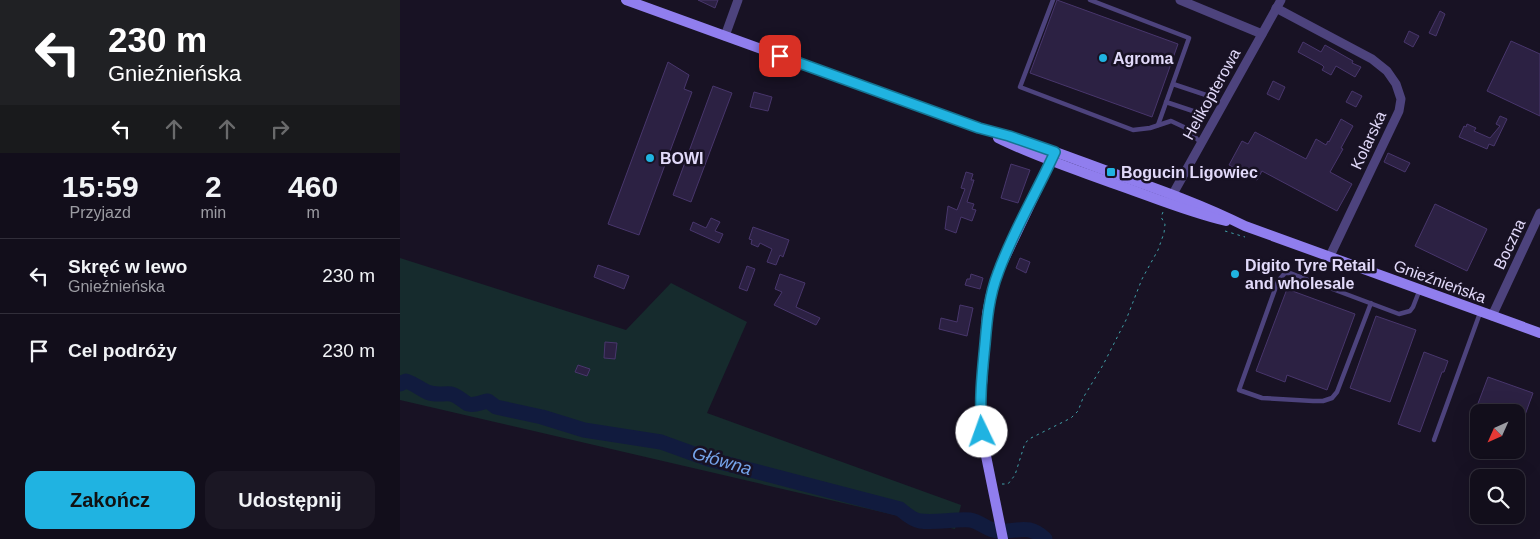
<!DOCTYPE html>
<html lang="pl">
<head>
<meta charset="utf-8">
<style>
	body { margin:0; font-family:Helvetica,sans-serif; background:#1b1724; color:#f1f3f6; height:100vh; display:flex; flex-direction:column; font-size:19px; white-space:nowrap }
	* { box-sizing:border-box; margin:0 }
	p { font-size:16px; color:#9c9ca3 }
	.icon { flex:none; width:28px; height:28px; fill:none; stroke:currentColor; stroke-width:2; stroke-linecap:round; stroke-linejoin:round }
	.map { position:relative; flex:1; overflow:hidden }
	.panel { display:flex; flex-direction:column; background:#120e1b; width:400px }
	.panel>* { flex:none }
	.banner { background:#202124; color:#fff; overflow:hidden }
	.needle { width:32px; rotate:225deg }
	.tools { position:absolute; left:1070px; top:404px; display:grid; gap:10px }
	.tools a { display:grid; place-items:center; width:55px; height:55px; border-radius:10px; background:#120e1b; box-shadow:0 5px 20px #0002,0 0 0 1px #312e3a; font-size:25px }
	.pin { position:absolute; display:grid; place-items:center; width:42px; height:42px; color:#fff; margin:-21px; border-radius:10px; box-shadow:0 2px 8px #0006 }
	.me { position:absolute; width:55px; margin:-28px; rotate:357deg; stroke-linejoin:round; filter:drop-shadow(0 0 4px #0008) }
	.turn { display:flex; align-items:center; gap:18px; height:105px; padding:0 25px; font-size:22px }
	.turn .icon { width:65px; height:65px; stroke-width:2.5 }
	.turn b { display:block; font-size:35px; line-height:42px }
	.lanes { display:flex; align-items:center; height:48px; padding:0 25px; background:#0003; justify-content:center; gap:25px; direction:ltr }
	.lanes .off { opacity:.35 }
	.eta { display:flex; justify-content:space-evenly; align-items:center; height:85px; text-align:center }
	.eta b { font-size:30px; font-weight:600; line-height:35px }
	.cta { display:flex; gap:10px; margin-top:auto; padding:10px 25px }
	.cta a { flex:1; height:58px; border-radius:15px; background:#20b3e1; color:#111; font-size:20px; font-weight:600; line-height:58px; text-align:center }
	.cta a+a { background:#1b1724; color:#f1f3f6 }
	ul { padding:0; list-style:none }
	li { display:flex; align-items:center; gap:15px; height:75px; padding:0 25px; border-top:1px solid #312e3a }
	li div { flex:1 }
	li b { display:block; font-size:19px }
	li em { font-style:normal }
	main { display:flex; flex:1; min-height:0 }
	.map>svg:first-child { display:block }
</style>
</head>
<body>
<main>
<section class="panel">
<div class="banner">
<div class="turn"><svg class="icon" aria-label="left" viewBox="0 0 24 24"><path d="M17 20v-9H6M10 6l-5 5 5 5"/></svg><div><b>230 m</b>Gnieźnieńska</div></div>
<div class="lanes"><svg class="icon" aria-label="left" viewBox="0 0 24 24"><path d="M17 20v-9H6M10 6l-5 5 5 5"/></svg><svg class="icon off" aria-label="ahead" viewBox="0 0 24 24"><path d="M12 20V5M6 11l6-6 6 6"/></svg><svg class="icon off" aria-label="ahead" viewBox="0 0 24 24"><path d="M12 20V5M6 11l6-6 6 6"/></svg><svg class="icon off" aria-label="right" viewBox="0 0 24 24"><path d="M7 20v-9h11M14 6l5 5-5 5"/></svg></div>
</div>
<div class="eta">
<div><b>15:59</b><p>Przyjazd</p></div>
<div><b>2</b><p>min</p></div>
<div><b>460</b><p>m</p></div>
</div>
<ul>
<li><svg class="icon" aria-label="left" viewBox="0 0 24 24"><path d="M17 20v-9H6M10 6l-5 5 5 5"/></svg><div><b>Skręć w lewo</b><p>Gnieźnieńska</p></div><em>230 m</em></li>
<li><svg class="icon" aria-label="arrive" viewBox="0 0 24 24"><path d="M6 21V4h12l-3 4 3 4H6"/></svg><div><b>Cel podróży</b></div><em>230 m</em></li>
</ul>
<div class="cta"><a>Zakończ</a><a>Udostępnij</a></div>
</section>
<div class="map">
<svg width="1140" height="539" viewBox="0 0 1140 539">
	<rect width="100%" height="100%" fill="#181224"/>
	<polygon fill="#162b2d" points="0,258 226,330 271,283 347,322 307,413 561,505 555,529 0,400"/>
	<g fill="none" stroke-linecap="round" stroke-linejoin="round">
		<path stroke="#111b3e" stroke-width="15" d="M0,384L6,381C15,384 20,389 27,392C36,396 43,393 51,394C59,396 62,401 68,404C74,406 82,402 88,401L96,407L142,417L184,430L261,442L308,459L500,509C505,513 512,520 520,521C536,523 553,519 570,520C580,521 588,531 598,531C619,532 628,523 645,539"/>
	</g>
	<g fill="#2c2143" stroke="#48366c">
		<polygon points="298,0 318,0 315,8"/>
		<polygon points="657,0 778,44 752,117 630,73"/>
		<polygon points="1040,11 1045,14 1036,36 1029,33"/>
		<polygon points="1009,31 1019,36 1013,47 1004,42"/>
		<polygon points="1111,41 1140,54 1140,116 1087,91"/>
		<polygon points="903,42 921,52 925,45 953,61 952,63 961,67 955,77 936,66 931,75 922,70 924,67 922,65 898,52"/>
		<polygon points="268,62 289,75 284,89 292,92 239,235 208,224"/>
		<polygon points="873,81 885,87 879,100 867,94"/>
		<polygon points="313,86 332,93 291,202 273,195"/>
		<polygon points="952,91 962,96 956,107 946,102"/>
		<polygon points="354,92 372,97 368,111 350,107"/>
		<polygon points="1100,116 1107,119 1094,146 1089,144 1087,149 1059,137 1064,126 1066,127 1067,124 1076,128 1074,131 1090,138 1100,126 1096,124"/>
		<polygon points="941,119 953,126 941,148 943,149 930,172 952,184 937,211 862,171 857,180 829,165 842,141 848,144 855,132 906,159 916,139 926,145 928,141 929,142"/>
		<polygon points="988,153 1010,163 1005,172 984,162"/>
		<polygon points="611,164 630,170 618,203 601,198"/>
		<polygon points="566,172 573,174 571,180 574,180 567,202 574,204 572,209 576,210 572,221 561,217 556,233 545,229 548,206 557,210 565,189 561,188"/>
		<polygon points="1035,204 1087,229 1067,271 1015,246"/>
		<polygon points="311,218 320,222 315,231 323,234 319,243 290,230 293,222 306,228"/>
		<polygon points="353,227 389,240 383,257 380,255 376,265 367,262 372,249 360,243 358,247 351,244 352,240 349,239"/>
		<polygon points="620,258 630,262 626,273 616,268"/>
		<polygon points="198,265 229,276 224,289 194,277"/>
		<polygon points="347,266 355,269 347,291 339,288"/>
		<polygon points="380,274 405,283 396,307 420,318 416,325 374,305 382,292 375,289"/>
		<polygon points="571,274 583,278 580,289 565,285 567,279 570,279"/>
		<polygon points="887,289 955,314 927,390 887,375 885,382 856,371"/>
		<polygon points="560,305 573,308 567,336 539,329 541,318 557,322"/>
		<polygon points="976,316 1016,330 990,402 950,388"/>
		<polygon points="205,342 217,343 215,359 204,358"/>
		<polygon points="1024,352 1048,361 1044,372 1042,372 1020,432 998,424"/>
		<polygon points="178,365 190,369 187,376 175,372"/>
		<polygon points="1088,377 1133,393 1117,437 1116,412 1079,412 1079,424 1071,422"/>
	</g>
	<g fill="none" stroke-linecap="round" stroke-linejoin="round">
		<g stroke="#40a1a9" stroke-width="1" stroke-dasharray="2.5 4" stroke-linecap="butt">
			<polyline points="825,231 845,237"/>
			<polyline points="602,484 608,484 615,475 625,443 631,438 671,418 678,411 683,398 703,365 726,320 742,279 758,250 764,233 765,224 761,217 763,212"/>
		</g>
		<g stroke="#4d437d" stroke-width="4.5">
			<polyline points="653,0 620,87 733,130 750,128 771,121 786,128 801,143"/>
			<polyline points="690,0 789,38 758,125"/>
			<polyline points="773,84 809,96"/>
			<polyline points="766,102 802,114"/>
			<polyline points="971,303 937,392 932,398 923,401 913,401 862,398 839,390 878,281 885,273 890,273 999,314 1010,311 1013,307 1020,289"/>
			<polyline points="1034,440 1080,313"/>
		</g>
		<g stroke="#4d437d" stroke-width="9">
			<polyline points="780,0 862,34"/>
			<polyline points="876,8 972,59 987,71 996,84 1001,99 999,111 930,256"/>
			<polyline points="325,36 338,0"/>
			<polyline points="769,201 881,0"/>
			<polyline points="1092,316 1140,213"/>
		</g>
		<g stroke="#907eee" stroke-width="10">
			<path d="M226,0L579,128C624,139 666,156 710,172C755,188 801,204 845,226L1140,333"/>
			<path d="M598,138C634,156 674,169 712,183C750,196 787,212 826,221"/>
			<polyline points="603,539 585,451 580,413 587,314 591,294 598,272 655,152"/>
		</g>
	</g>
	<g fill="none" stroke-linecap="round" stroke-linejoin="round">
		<g stroke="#157492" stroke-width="12">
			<path id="route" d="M380,56L579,128L609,136L655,152C637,192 613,231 598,273C589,296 587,320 585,344C582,374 579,403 582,432"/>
		</g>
		<use href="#route" stroke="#20b3e1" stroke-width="9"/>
	</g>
	<g fill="#20b3e1" stroke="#181224" stroke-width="2">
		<circle cx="703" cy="58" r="5"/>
		<circle cx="250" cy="158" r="5"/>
		<rect x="706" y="167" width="10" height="10" rx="2.5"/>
		<circle cx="835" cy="274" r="5"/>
	</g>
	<g text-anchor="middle" stroke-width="5" stroke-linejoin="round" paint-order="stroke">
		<g font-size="16" font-weight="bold" fill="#e2dafa" stroke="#181224" text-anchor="start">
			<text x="713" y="64">Agroma</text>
			<text x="260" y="164">BOWI</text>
			<text x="721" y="178">Bogucin Ligowiec</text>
			<text x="845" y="271">Digito Tyre Retail<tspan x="845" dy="18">and wholesale</tspan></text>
		</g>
		<g font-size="16" fill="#e2dafa" stroke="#181224">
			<text transform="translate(811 94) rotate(-61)" y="6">Helikopterowa</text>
			<text transform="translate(968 140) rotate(-65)" y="6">Kolarska</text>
			<text transform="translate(1109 244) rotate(-65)" y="6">Boczna</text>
			<text transform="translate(1040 281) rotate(20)" y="6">Gnieźnieńska</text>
		</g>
		<g font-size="18" font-style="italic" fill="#76a5ec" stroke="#181224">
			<text transform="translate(322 461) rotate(16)" y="6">Główna</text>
		</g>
	</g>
</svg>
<div class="tools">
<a><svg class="needle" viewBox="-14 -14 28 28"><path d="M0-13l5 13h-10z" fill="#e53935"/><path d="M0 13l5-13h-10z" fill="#9c9ca3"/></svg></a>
<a><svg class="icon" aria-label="search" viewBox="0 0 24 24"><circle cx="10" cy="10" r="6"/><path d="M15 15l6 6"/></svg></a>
</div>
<div class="pin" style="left:380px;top:56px;background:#d93025"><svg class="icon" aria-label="arrive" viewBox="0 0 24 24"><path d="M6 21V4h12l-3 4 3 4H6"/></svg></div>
<svg class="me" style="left:582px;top:432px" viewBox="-20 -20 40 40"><circle r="19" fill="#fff"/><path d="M0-13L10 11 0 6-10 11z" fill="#20b3e1"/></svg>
</div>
</main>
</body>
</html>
